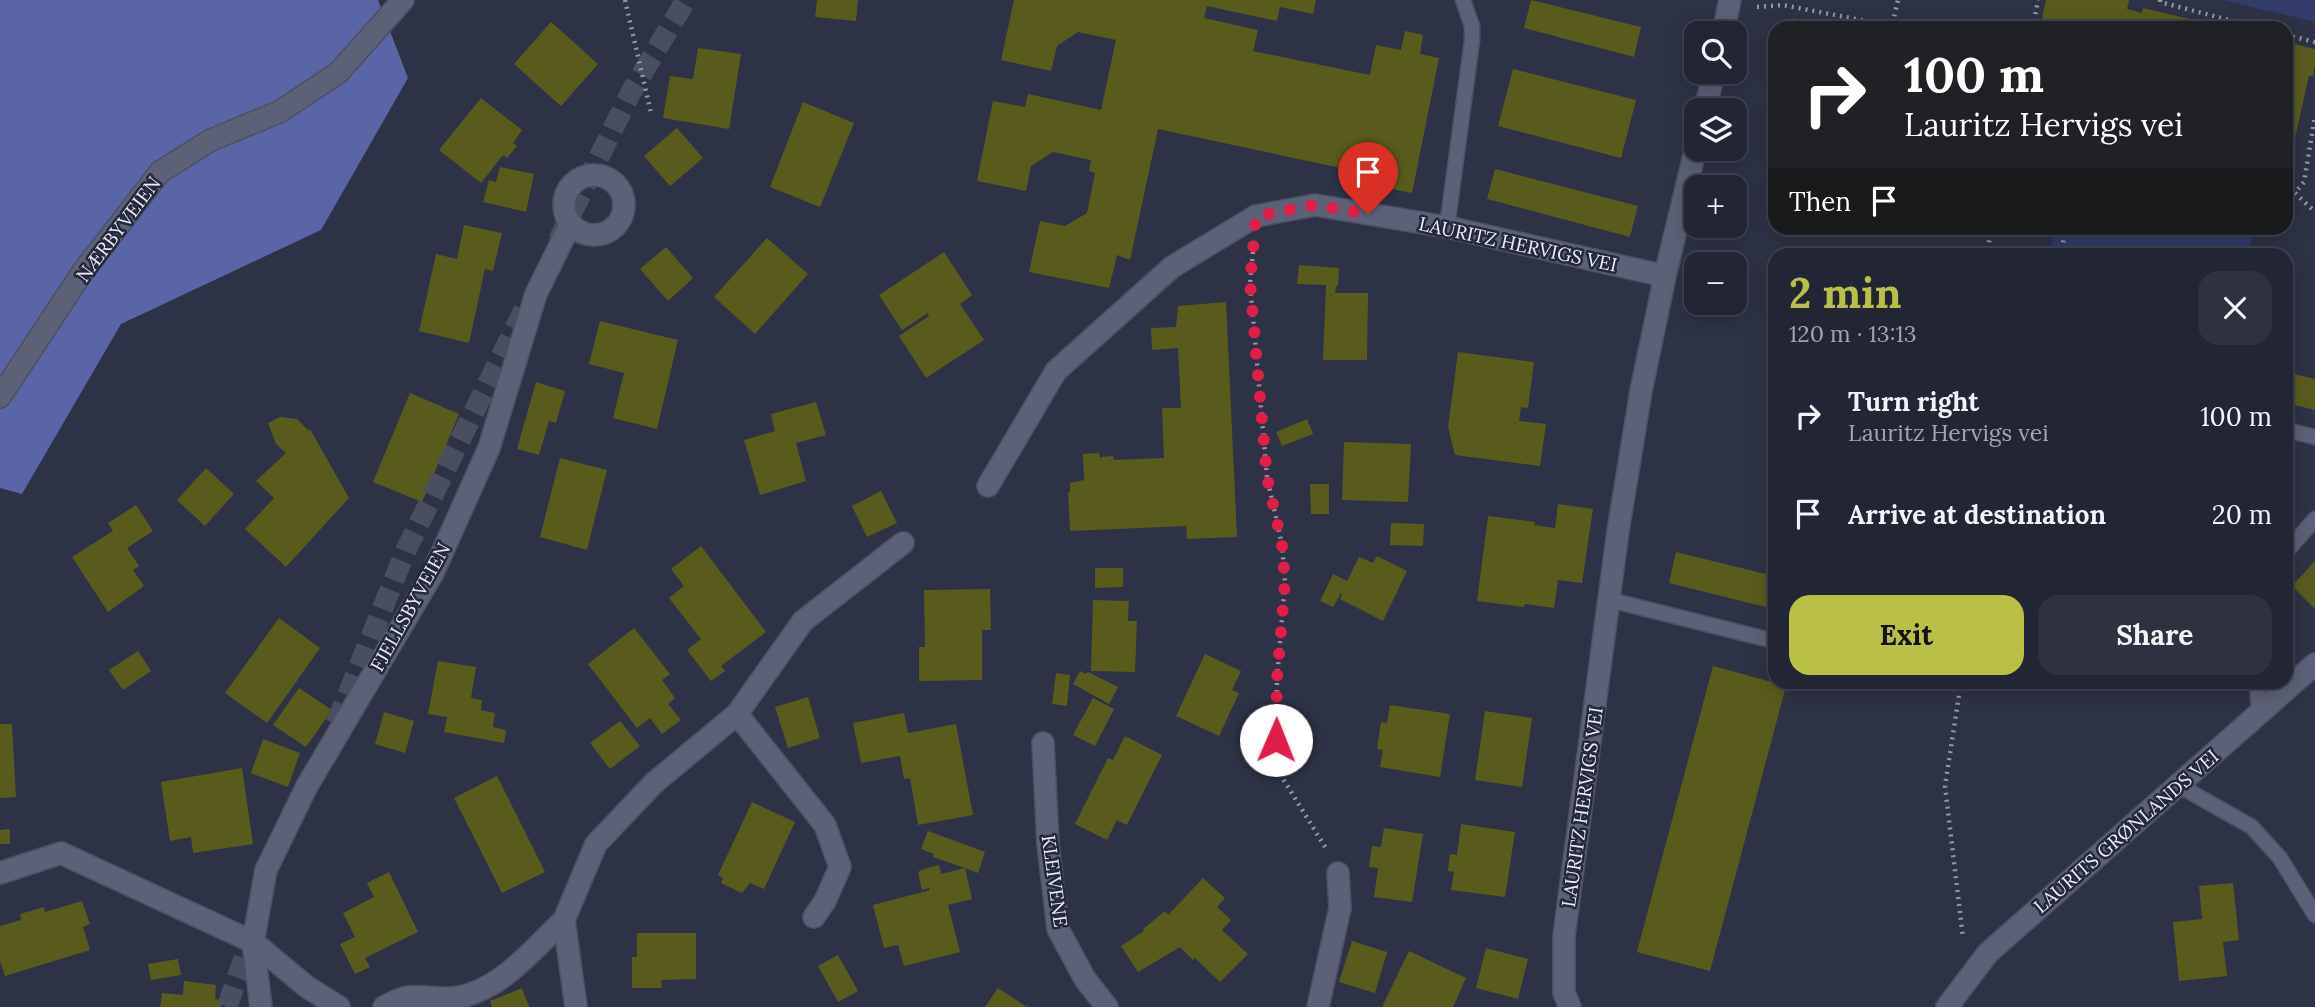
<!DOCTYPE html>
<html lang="en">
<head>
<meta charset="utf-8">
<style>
	body { margin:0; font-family:Lora,serif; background:#2e3240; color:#f1f3f6; height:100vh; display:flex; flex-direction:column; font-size:26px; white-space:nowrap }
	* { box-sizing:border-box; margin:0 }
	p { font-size:23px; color:#a2a5ac }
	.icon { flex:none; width:38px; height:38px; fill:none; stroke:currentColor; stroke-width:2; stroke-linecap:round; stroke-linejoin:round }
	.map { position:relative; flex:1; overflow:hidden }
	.sheet { position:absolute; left:1768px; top:248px; width:525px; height:441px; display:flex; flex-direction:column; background:#222634; border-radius:21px; box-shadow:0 4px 18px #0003,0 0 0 2px #3f434f }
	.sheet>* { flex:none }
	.hud { position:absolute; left:1768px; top:21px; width:525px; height:214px; border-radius:21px; box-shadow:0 4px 18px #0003,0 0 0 2px #3f434f; background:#202124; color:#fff; overflow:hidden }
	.controls { position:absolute; left:1684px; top:21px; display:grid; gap:14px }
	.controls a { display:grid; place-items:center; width:63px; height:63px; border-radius:14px; background:#222634; box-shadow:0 4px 18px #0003,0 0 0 2px #3f434f; font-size:35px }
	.pin { position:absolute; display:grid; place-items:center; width:60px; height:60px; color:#fff; margin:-72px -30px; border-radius:50% 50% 50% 0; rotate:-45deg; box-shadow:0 0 7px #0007 }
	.pin .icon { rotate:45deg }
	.me { position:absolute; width:77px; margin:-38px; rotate:1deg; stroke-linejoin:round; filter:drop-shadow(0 0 5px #0008) }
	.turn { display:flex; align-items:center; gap:24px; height:147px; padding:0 21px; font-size:32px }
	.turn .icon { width:91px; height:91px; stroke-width:2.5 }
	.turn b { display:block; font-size:49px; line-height:60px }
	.then { display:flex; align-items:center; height:66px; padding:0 21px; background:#0003; gap:14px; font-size:26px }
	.round { display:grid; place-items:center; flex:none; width:74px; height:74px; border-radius:21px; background:#2e3240 }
	.summary { display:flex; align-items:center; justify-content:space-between; height:119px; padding:0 21px }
	h1 { font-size:42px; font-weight:700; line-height:52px; color:#bac045 }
	.action { display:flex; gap:14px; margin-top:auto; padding:14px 21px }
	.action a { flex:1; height:80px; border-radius:21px; background:#bac045; color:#111; font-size:28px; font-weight:700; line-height:80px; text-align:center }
	.action a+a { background:#2e3240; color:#f1f3f6 }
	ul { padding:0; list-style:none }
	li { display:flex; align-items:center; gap:21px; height:98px; padding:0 21px }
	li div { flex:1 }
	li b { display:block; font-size:26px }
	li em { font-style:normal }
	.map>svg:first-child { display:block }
</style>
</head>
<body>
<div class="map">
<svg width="2315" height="1007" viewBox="0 0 2315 1007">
	<rect width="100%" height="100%" fill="#2d3246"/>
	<g fill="#333b69">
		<polygon points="2222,0 2315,0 2315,22"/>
		<polygon points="2056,228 2254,228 2248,255 2049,255"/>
	</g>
	<polygon fill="#5965a6" points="0,0 378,0 408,78 321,230 121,324 22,494 0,488"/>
	<g fill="#595b1d">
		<polygon points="817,0 858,0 856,21 815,17"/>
		<polygon points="1014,0 1316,0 1313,14 1280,7 1277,21 1207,6 1204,18 1258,30 1253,51 1370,75 1376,45 1401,50 1405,31 1423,35 1420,54 1439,58 1412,193 1347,180 1350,170 1158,129 1130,260 1117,255 1109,288 1029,272 1040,221 1065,226 1087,213 1095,173 1089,171 1091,160 1053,152 1031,166 1026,191 977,181 993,101 1025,107 1028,94 1101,110 1116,40 1078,32 1057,46 1051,71 1001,60"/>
		<polygon points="1531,0 1641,27 1634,57 1524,28"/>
		<polygon points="2046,0 2129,0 2127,9 2142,13 2143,8 2190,19 2189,24 2202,28 2040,28"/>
		<polygon points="1793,18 1832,27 1831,28 1790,28"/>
		<polygon points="551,22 598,64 561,106 514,64"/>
		<polygon points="2286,42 2315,49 2315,66 2313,76 2309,76 2290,159 2293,160 2287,188"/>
		<polygon points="698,48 741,54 729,129 663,118 670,76 693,79"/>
		<polygon points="1513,69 1636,100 1621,158 1498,126"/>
		<polygon points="481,98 522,130 513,143 517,146 507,158 503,155 481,183 439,150"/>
		<polygon points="1773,100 1774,100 1774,125 1768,123"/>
		<polygon points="803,102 854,123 820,207 770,187"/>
		<polygon points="677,128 703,158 670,186 644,156"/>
		<polygon points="500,167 534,174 526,212 483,202 489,180 496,182"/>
		<polygon points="1495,169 1638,206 1630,237 1487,199"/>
		<polygon points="464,225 502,233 493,271 485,269 469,343 419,331 436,254 457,259"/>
		<polygon points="767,238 808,274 755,334 714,297"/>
		<polygon points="666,247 693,278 668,301 640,269"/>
		<polygon points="944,252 972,295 960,304 984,340 926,378 899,336 929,316 928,313 902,330 879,295"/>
		<polygon points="1299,265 1339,268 1338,286 1336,286 1335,293 1368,293 1367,360 1323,360 1326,285 1297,284"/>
		<polygon points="1226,302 1237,537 1187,539 1186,526 1070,531 1068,492 1070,492 1070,483 1084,480 1083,454 1099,453 1101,460 1101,457 1113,456 1114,460 1164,458 1162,408 1181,408 1178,348 1152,350 1151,328 1176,327 1178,306"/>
		<polygon points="600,321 678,340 657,429 613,418 624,373 589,364"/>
		<polygon points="1458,352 1534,362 1528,408 1521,407 1519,421 1546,424 1540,466 1455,455 1448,427"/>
		<polygon points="2286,372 2315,379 2315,410 2286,403"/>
		<polygon points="536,382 565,391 556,423 549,421 539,455 517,449"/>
		<polygon points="410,393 459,414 422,502 373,482"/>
		<polygon points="816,402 826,435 796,443 806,481 760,495 744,440 775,431 771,414"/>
		<polygon points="280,417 297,419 309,431 310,429 349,498 286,567 245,529 274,498 256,481 286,453 276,444 268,423"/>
		<polygon points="1307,419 1313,434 1282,446 1276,432"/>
		<polygon points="1344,442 1411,444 1408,502 1342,500"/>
		<polygon points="560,458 607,470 587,550 540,537"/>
		<polygon points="206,468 234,494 205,526 177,500"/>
		<polygon points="1310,484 1329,484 1329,514 1311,514"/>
		<polygon points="881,491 897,523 867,537 852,506"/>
		<polygon points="1558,504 1593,509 1582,583 1558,580 1554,608 1525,604 1524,607 1477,601 1488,516 1535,522 1534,525 1555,528"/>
		<polygon points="136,505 153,531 127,548 139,566 133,570 144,586 108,612 72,557 113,531 108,523"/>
		<polygon points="1391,523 1424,524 1423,546 1390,545"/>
		<polygon points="701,546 766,632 721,666 725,671 711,681 687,650 701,639 669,598 684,586 671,569"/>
		<polygon points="1676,552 1774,576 1774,609 1669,583"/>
		<polygon points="1377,556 1407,571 1383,621 1340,599 1342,594 1341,593 1333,607 1320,601 1333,574 1347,581 1359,557 1373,563"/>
		<polygon points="2315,561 2315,609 2292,586"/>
		<polygon points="1095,568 1123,568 1123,587 1095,588"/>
		<polygon points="990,589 991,630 982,630 982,680 919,681 919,647 925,647 924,590"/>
		<polygon points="1093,600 1129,601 1128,621 1137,621 1135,672 1091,671"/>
		<polygon points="279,618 320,648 267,723 225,693"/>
		<polygon points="634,628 670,674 662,680 675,698 668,704 681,720 662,734 650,718 637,728 588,664"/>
		<polygon points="138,651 151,671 123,690 109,670"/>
		<polygon points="1205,654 1241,671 1232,690 1239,693 1219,736 1176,716"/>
		<polygon points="438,661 476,667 471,698 482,700 481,710 495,713 493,727 506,730 504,743 444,732 447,717 428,714"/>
		<polygon points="1713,666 1786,686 1710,971 1637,952"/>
		<polygon points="1080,671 1086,674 1088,672 1118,687 1109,704 1073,684"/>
		<polygon points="1056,673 1070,675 1067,706 1052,704"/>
		<polygon points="299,688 332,710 306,747 273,725"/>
		<polygon points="808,697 820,738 788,748 775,707"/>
		<polygon points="1093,698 1114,709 1095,746 1073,735"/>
		<polygon points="1390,705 1450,714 1440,777 1380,767 1383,750 1377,749 1381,722 1387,723"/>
		<polygon points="1485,711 1532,718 1522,787 1475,780"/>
		<polygon points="384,712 414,721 405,753 375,744"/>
		<polygon points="904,713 908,733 956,724 973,815 918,825 910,778 904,779 900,756 861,763 853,723"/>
		<polygon points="620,721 640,746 610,769 590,743"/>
		<polygon points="0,724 12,724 16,797 0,798"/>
		<polygon points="1125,736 1162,755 1127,825 1117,820 1107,840 1075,824 1108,758 1113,760"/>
		<polygon points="263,739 300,753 288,787 251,773"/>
		<polygon points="242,768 253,844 193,853 191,837 170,841 161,782"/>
		<polygon points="497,776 545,872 502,893 454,798"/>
		<polygon points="752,802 795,822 764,889 750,883 742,893 721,883 723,878 718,875"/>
		<polygon points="1461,824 1515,832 1505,897 1451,890 1454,872 1448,871 1450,854 1457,855"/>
		<polygon points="1384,828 1423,834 1412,902 1374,897 1378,868 1369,867 1372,846 1381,847"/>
		<polygon points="10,829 10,844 0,844 0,830"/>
		<polygon points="928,831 985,852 978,873 965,868 972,899 948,905 960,952 904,966 898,945 884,948 873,905 930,890 929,888 922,890 918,872 924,869 939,865 941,874 965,868 933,857 934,854 921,849"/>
		<polygon points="389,872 418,932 365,958 370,967 355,974 340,944 355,937 343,913 374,897 367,883"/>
		<polygon points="1203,878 1225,898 1217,907 1231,920 1222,930 1248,954 1220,982 1195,958 1193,960 1180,947 1138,972 1121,946 1144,931 1143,929 1165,911 1168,915"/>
		<polygon points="2233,883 2239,940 2223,942 2227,976 2179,981 2173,922 2202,919 2199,886"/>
		<polygon points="82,901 90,924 83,927 90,950 5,976 0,961 0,926 21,920 20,914 44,907 45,912"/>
		<polygon points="637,933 696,933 696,979 661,980 662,988 632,988 632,957 637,957"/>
		<polygon points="1352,941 1387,952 1375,993 1339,982"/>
		<polygon points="1486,948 1528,959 1518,999 1476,988"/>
		<polygon points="1409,951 1466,978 1453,1007 1382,1007"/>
		<polygon points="838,955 858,991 838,1002 818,966"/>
		<polygon points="178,959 181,975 151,980 148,964"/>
		<polygon points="184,981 216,985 215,999 222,1000 221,1007 160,1007 162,993 183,995"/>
		<polygon points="522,988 529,1007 492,1007 490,1001"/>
		<polygon points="998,988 1027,1007 985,1007"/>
	</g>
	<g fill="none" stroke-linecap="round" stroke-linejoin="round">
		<g stroke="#494e61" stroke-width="21" stroke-dasharray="21 10" stroke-linecap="butt">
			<polyline points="558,241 631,92 686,0"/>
			<polyline points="336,724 406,550 525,308"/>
			<polyline points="227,1007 254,929"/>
		</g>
		<g stroke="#4d5062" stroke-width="17">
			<g id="lane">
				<polyline points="1447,227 1472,41 1472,26 1463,0"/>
				<polyline points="2286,430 2315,437"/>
				<polyline points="2286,552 2315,519"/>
				<polyline points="1610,600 1774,641"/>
				<polyline points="2257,682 2259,713"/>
				<polyline points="2178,785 2252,827 2280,858 2315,915"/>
			</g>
		</g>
		<g stroke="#4d5062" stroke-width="24">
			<g id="street">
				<polyline points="1723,33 1730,0"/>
				<polyline points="1705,110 1714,72"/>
				<circle cx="594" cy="205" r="30"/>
				<polyline points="0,397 82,273 160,172 211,140 279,112 338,73 403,0"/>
				<polyline points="988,486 1056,371 1172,267 1256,216 1315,205 1447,227 1665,276"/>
				<polyline points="737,714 825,825 840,867 825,901 814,917"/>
				<polyline points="1043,743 1048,844 1058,929 1085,979 1107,1007"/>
				<polyline points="0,873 61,853 253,942 307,987 339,1007"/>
				<polyline points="261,1007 253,942 266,870 307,786 433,573 489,448 536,294 570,225"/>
				<path d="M384,1007C390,1004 398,999 404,998C422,994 441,1001 459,997C502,989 534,948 564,920"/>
				<polyline points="576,1007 564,920 596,844 654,783 737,714 803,621 903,543"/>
				<polyline points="1318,1007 1340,908 1338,873"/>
				<polyline points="1570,1007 1564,993 1564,936 1618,531 1641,391 1665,276 1696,147"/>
				<polyline points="1947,1007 1988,953 2315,664"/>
			</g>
		</g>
		<g stroke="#9296a7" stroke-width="4.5" stroke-dasharray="2 5" stroke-linecap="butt">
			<polyline points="625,0 651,113"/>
			<polyline points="2160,0 2160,2 2260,28"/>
			<polyline points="1757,7 1783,5 1892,26 1898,0"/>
			<polyline points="2033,28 2038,0"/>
			<polyline points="2286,35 2315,42"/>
			<polyline points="2295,193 2315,212"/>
			<polyline points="2286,194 2295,193 2304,182 2315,116"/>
			<polyline points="1253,252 1250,283 1267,477 1282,545 1285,582 1277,679 1276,740 1280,774 1327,850"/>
			<polyline points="1986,256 1992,228"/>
			<polyline points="2060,256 2066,228"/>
			<polyline points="1961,682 1945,786 1963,938"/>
		</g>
		<use href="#lane" stroke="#5c6177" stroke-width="14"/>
		<use href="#street" stroke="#5c6177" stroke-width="21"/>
	</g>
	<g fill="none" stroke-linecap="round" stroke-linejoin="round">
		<polyline stroke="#e11d48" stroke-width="12" stroke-dasharray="0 21.6" points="1276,740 1277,679 1285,582 1282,545 1267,477 1256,352 1250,283 1256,216 1315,205 1368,214"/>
	</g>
	<g text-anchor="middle" stroke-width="5" stroke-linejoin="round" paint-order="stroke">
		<g font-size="19" fill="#eaedfb" stroke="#24283b">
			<text transform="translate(118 229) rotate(-53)" y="7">NÆRBYVEIEN</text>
			<text transform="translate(1518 244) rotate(12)" y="7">LAURITZ HERVIGS VEI</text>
			<text transform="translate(410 607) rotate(-61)" y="7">FJELLSBYVEIEN</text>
			<text transform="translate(1582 807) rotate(-82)" y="7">LAURITZ HERVIGS VEI</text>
			<text transform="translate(2126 831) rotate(-41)" y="7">LAURITS GRØNLANDS VEI</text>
			<text transform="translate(1055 881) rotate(82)" y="7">KLEIVENE</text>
		</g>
	</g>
</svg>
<div class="controls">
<a><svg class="icon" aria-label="search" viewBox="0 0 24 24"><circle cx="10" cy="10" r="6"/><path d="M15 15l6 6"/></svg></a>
<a><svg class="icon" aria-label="layers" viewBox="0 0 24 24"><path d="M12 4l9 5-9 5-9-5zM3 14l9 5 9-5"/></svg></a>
<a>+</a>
<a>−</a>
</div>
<div class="pin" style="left:1368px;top:214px;background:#d93025"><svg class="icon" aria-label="arrive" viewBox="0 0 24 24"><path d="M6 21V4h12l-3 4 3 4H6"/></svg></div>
<svg class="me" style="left:1276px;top:740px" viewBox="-20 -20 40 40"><circle r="19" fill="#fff"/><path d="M0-13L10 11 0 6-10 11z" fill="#e11d48"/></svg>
<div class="hud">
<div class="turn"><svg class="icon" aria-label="right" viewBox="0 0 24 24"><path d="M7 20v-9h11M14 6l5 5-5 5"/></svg><div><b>100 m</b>Lauritz Hervigs vei</div></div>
<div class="then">Then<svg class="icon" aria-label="arrive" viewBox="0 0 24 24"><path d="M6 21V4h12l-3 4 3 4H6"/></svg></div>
</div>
<section class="sheet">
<div class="summary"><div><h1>2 min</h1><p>120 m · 13:13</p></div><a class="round"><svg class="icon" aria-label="close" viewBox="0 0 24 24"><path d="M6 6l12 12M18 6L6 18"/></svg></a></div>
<ul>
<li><svg class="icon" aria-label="right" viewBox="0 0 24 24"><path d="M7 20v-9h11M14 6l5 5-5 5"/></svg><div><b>Turn right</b><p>Lauritz Hervigs vei</p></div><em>100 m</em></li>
<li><svg class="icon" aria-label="arrive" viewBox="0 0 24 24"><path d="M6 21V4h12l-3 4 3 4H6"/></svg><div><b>Arrive at destination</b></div><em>20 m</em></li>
</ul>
<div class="action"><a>Exit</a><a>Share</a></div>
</section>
</div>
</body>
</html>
